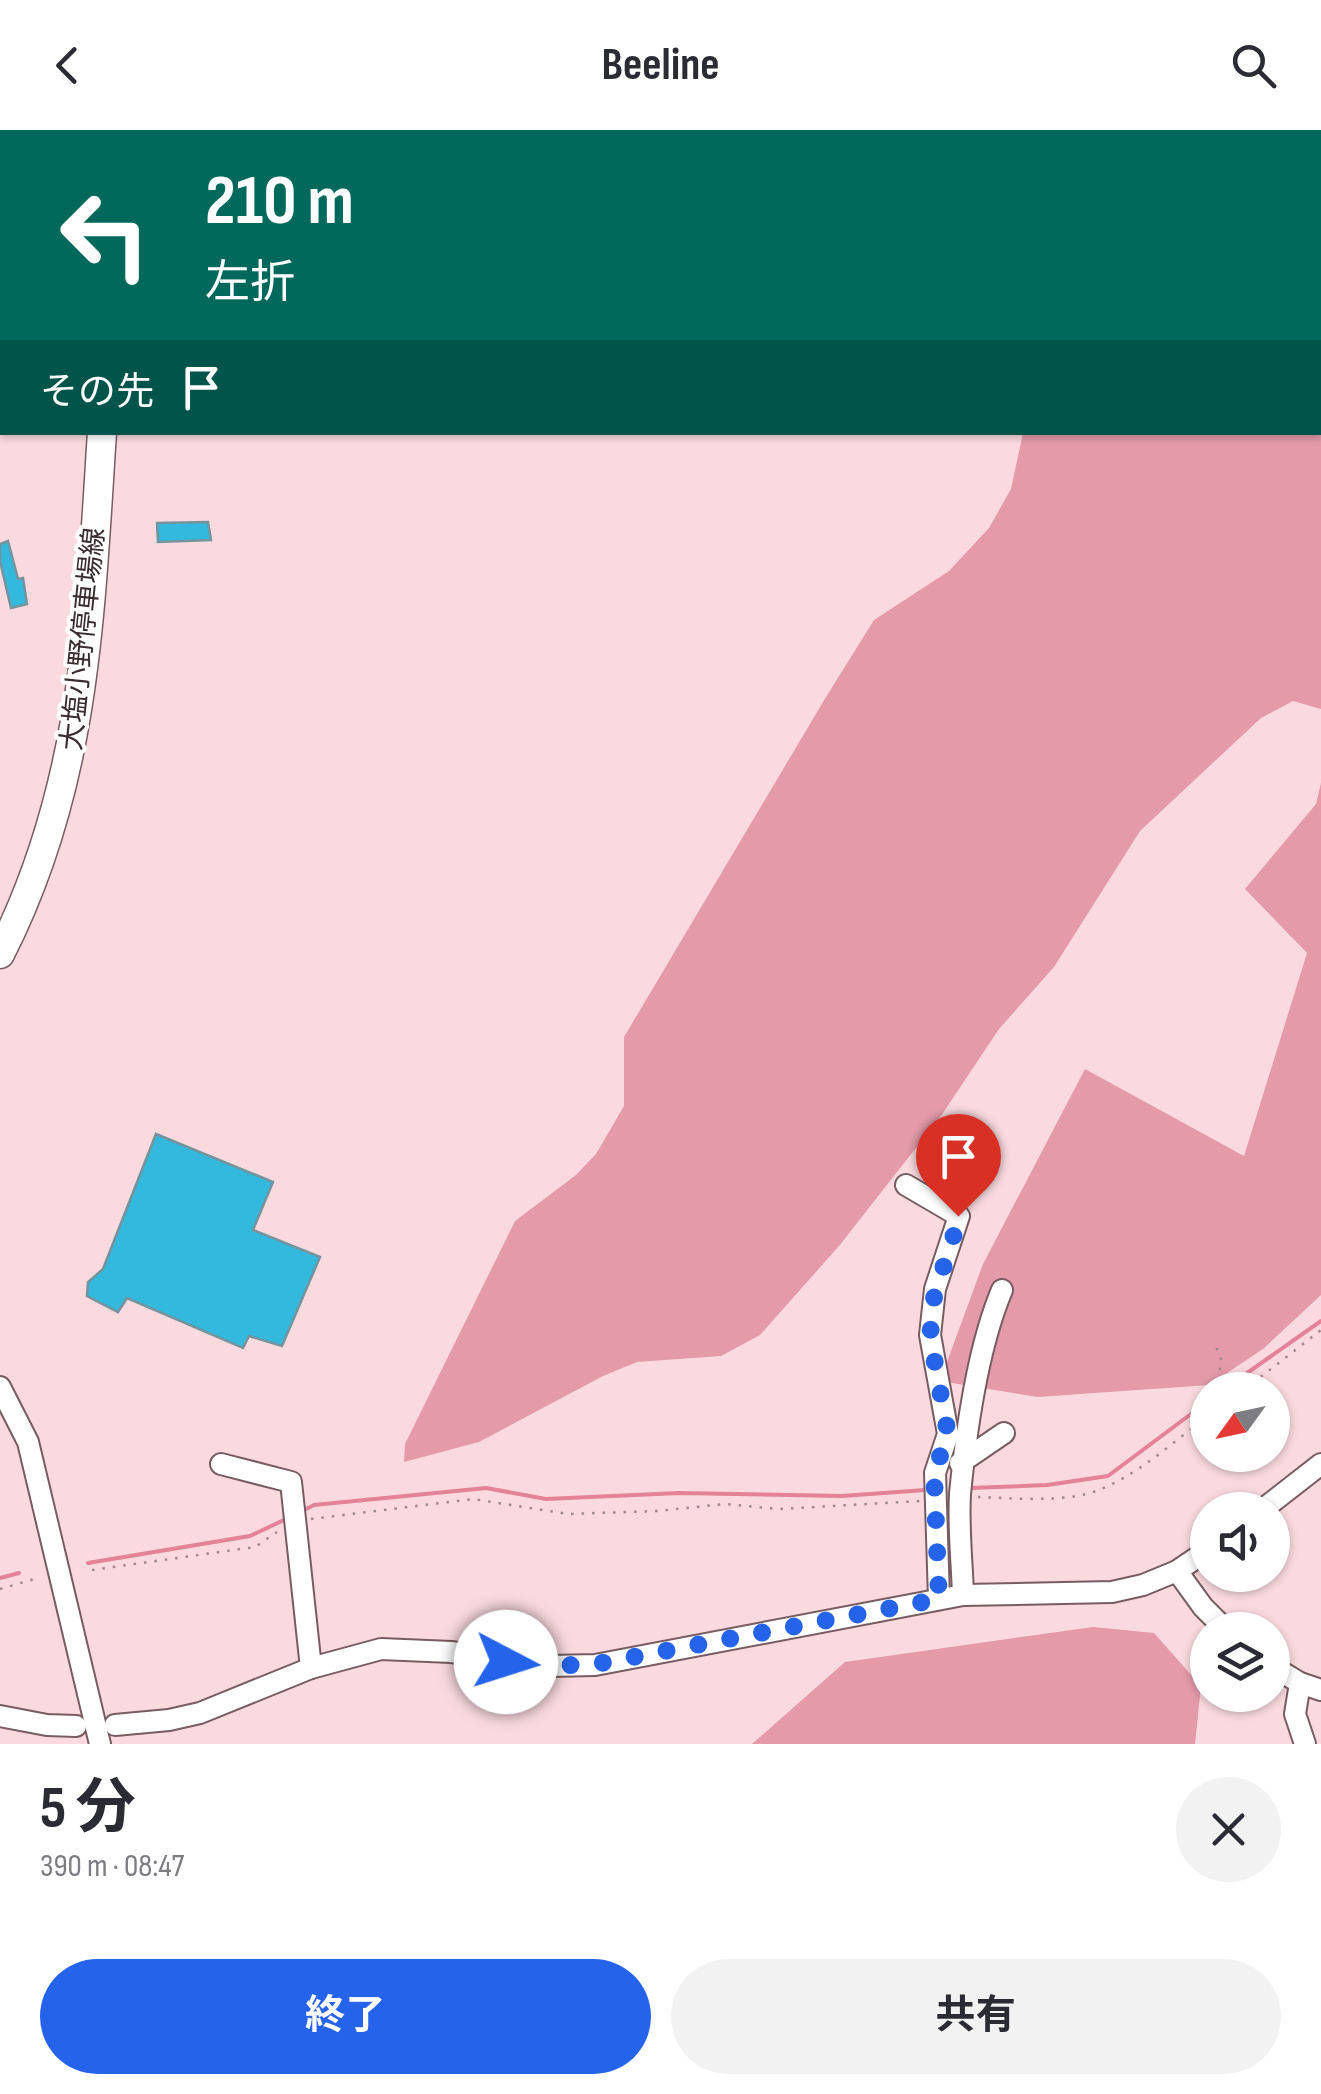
<!DOCTYPE html>
<html lang="ja">
<head>
<meta charset="utf-8">
<style>
	body { margin:0; font-family:"Sofia Sans Condensed","Noto Sans JP",sans-serif; background:#f2f2f3; color:#2b2b33; height:100vh; display:flex; flex-direction:column; font-size:38px; white-space:nowrap }
	* { box-sizing:border-box; margin:0 }
	p { font-size:32px; color:#7c7c81 }
	.icon { flex:none; width:55px; height:55px; fill:none; stroke:currentColor; stroke-width:2; stroke-linecap:round; stroke-linejoin:round }
	.map { position:relative; height:1614px; overflow:hidden }
	.side { display:flex; flex-direction:column; background:#fff; flex:1 }
	.side>* { flex:none }
	.banner { position:absolute; left:0px; top:0px; width:1322px; height:305px; box-shadow:0 2px 8px #0004; background:#00695c; color:#fff; overflow:hidden }
	.needle { width:65px; rotate:237deg }
	.tools { position:absolute; left:1190px; top:1242px; display:grid; gap:20px }
	.tools a { display:grid; place-items:center; width:100px; height:100px; border-radius:50%; background:#fff; box-shadow:0 2px 8px #0004; font-size:50px }
	.pin { position:absolute; display:grid; place-items:center; width:85px; height:85px; color:#fff; margin:-102px -42px; border-radius:50% 50% 50% 0; rotate:-45deg; box-shadow:0 0 10px #0007 }
	.pin .icon { rotate:45deg }
	.me { position:absolute; width:110px; margin:-55px; rotate:95deg; stroke-linejoin:round; filter:drop-shadow(0 0 8px #0008) }
	.turn { display:flex; align-items:center; gap:35px; height:210px; padding:0 40px; font-size:45px }
	.turn .icon { width:130px; height:130px; stroke-width:2.5 }
	.turn b { display:block; font-size:70px; line-height:85px }
	.then { display:flex; align-items:center; height:95px; padding:0 40px; background:#0003; gap:20px; font-size:38px }
	.round { display:grid; place-items:center; flex:none; width:105px; height:105px; border-radius:52px; background:#f2f2f3 }
	.headline { display:flex; align-items:center; justify-content:space-between; height:170px; padding:0 40px }
	h1 { font-size:60px; font-weight:700; line-height:75px }
	.action { display:flex; gap:20px; margin-top:auto; padding:20px 40px }
	.action a { flex:1; height:115px; border-radius:60px; background:#2563eb; color:#fff; font-size:40px; font-weight:700; line-height:115px; text-align:center }
	.action a+a { background:#f2f2f3; color:#2b2b33 }
	header { display:flex; justify-content:space-between; align-items:center; height:130px; padding:0 40px; background:#fff; font-size:45px; font-weight:700 }
	.map>svg:first-child { display:block }
</style>
</head>
<body>
<header><svg class="icon" aria-label="back" viewBox="0 0 24 24"><path d="M15 5l-7 7 7 7"/></svg>Beeline<svg class="icon" aria-label="search" viewBox="0 0 24 24"><circle cx="10" cy="10" r="6"/><path d="M15 15l6 6"/></svg></header>
<div class="map">
<svg width="1321" height="1614" viewBox="0 0 1321 1614">
	<rect width="100%" height="100%" fill="#fadadf"/>
	<g fill="#e49aa9">
		<polygon points="591,0 1017,0 596,2"/>
		<polygon points="1192,0 1321,0 1321,579 1293,571 1261,588 1140,701 1054,837 999,899 941,986 839,1116 760,1205 721,1226 637,1232 603,1246 479,1312 404,1332 405,1314 515,1091 576,1045 596,1024 624,976 624,907 826,567 874,490 949,441 989,398 1011,359 1023,303 1320,302 1320,2 1190,2"/>
		<polygon points="1321,653 1321,1165 1263,1219 1209,1255 1038,1267 940,1251 983,1134 1085,939 1244,1026 1307,823 1245,759 1316,674"/>
		<polygon points="1093,1497 1154,1503 1201,1556 1195,1614 752,1614 845,1532"/>
	</g>
	<g fill="none" stroke-linecap="round" stroke-linejoin="round">
		<g stroke="#e38298" stroke-width="4">
			<polyline points="1223,1260 1321,1191"/>
			<polyline points="970,1358 1047,1355 1108,1346 1203,1275"/>
			<polyline points="306,1379 314,1375 486,1358 546,1369 679,1363 842,1366 925,1360"/>
			<polyline points="88,1433 250,1406 284,1390"/>
			<polyline points="0,1448 19,1443"/>
		</g>
	</g>
	<g fill="#32b9dd" stroke="#75939c" stroke-width="2.5">
		<polygon points="208,392 211,410 158,412 157,393"/>
		<polygon points="8,411 18,449 23,448 27,474 11,478 0,431 0,414"/>
		<polygon points="156,1004 273,1052 253,1100 320,1127 282,1216 249,1206 243,1218 127,1168 118,1182 87,1166 88,1152 103,1139"/>
	</g>
	<g fill="none" stroke-linecap="round" stroke-linejoin="round">
		<g stroke="#775c61" stroke-width="24">
			<g id="minor">
				<polyline points="906,1055 959,1086 935,1159 930,1205 948,1304 935,1343 939,1469"/>
				<polyline points="0,1257 28,1312 100,1614"/>
				<polyline points="960,1333 1004,1303"/>
				<polyline points="221,1334 291,1352 311,1538"/>
				<polyline points="1262,1380 1321,1334"/>
				<polyline points="1177,1441 1203,1477 1226,1500"/>
				<path d="M963,1465C962,1432 958,1397 960,1364C966,1302 978,1217 1002,1160"/>
				<polyline points="1272,1536 1300,1553 1321,1560"/>
				<polyline points="1300,1553 1295,1584 1305,1614"/>
				<polyline points="0,1586 47,1595 76,1596"/>
				<polyline points="115,1595 169,1590 200,1583 311,1538 381,1519 451,1522 550,1536 595,1535 963,1465 1112,1462 1143,1455 1177,1441 1208,1420"/>
			</g>
		</g>
		<g stroke="#775c61" stroke-width="31">
			<g id="major">
				<polyline points="122,2 122,0"/>
				<path d="M0,824C86,655 90,486 102,302"/>
			</g>
		</g>
		<g stroke="#9e888c" stroke-width="2.5" stroke-dasharray="2.5 8" stroke-linecap="butt">
			<polyline points="1213,1260 1222,1232 1215,1214"/>
			<polyline points="1244,1260 1321,1200"/>
			<polyline points="1205,1287 1208,1279"/>
			<path d="M978,1367C1012,1368 1064,1373 1096,1361C1137,1346 1173,1312 1208,1286"/>
			<polyline points="311,1389 473,1369 568,1384 657,1381 725,1374 779,1379 920,1371"/>
			<polyline points="92,1440 255,1417 277,1402"/>
			<polyline points="0,1459 38,1448"/>
		</g>
		<use href="#minor" stroke="#fff" stroke-width="20"/>
		<use href="#major" stroke="#fff" stroke-width="28"/>
	</g>
	<g fill="none" stroke-linecap="round" stroke-linejoin="round">
		<polyline stroke="#2563eb" stroke-width="18" stroke-dasharray="0 32.4" points="506,1532 550,1536 596,1534 939,1469 934,1343 948,1304 930,1206 935,1159 951,1117 958,1086"/>
	</g>
	<g text-anchor="middle" stroke-width="8" stroke-linejoin="round" paint-order="stroke">
		<g font-size="28" fill="#392d30" stroke="#fff">
			<text transform="translate(82 509) rotate(-84)" y="10">大塩小野停車場線</text>
		</g>
	</g>
</svg>
<div class="tools">
<a><svg class="needle" viewBox="-14 -14 28 28"><path d="M0-13l5 13h-10z" fill="#e53935"/><path d="M0 13l5-13h-10z" fill="#7c7c81"/></svg></a>
<a><svg class="icon" aria-label="sound" viewBox="0 0 24 24"><path d="M4 9h4l5-4v14l-5-4H4zM17 9q2 3 0 6"/></svg></a>
<a><svg class="icon" aria-label="layers" viewBox="0 0 24 24"><path d="M12 4l9 5-9 5-9-5zM3 14l9 5 9-5"/></svg></a>
</div>
<div class="pin" style="left:958px;top:1086px;background:#d93025"><svg class="icon" aria-label="arrive" viewBox="0 0 24 24"><path d="M6 21V4h12l-3 4 3 4H6"/></svg></div>
<svg class="me" style="left:506px;top:1532px" viewBox="-20 -20 40 40"><circle r="19" fill="#fff"/><path d="M0-13L10 11 0 6-10 11z" fill="#2563eb"/></svg>
<div class="banner">
<div class="turn"><svg class="icon" aria-label="left" viewBox="0 0 24 24"><path d="M17 20v-9H6M10 6l-5 5 5 5"/></svg><div><b>210 m</b>左折</div></div>
<div class="then">その先<svg class="icon" aria-label="arrive" viewBox="0 0 24 24"><path d="M6 21V4h12l-3 4 3 4H6"/></svg></div>
</div>
</div>
<section class="side">
<div class="headline"><div><h1>5 分</h1><p>390 m · 08:47</p></div><a class="round"><svg class="icon" aria-label="close" viewBox="0 0 24 24"><path d="M6 6l12 12M18 6L6 18"/></svg></a></div>
<div class="action"><a>終了</a><a>共有</a></div>
</section>
</body>
</html>
